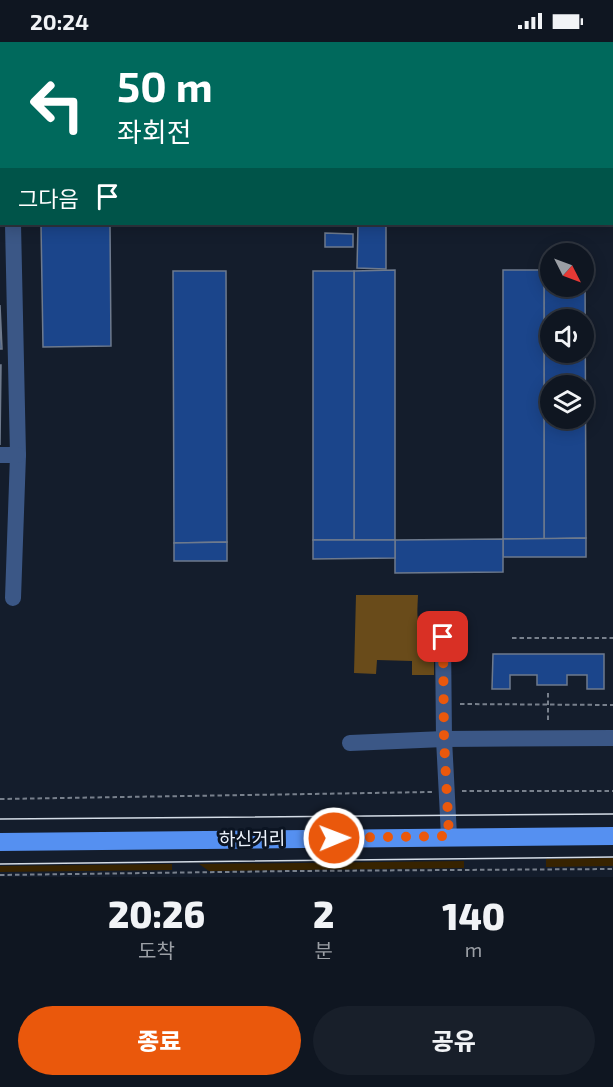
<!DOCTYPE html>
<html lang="ko">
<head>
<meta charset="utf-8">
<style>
	body { margin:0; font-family:"Exo 2","Noto Sans KR",sans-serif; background:#181f2a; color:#f1f3f6; height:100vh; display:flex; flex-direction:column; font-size:22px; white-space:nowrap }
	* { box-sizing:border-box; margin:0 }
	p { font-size:20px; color:#9b9fa5 }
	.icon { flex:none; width:33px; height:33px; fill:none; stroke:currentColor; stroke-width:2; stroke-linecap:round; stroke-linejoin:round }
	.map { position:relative; height:835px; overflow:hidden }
	.drawer { display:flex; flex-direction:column; background:#0f1621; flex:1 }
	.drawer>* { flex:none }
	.hud { position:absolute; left:0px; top:0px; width:614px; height:183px; box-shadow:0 3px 15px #0003,0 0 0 2px #2f353f; background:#00695c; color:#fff; overflow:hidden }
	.needle { width:39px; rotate:132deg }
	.tools { position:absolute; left:540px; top:201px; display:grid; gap:12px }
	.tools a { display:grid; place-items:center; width:54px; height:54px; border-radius:50%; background:#0f1621; box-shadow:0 3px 15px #0003,0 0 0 2px #2f353f; font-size:30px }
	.pin { position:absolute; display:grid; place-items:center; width:51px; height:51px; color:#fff; margin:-26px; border-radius:12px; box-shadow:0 3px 9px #0006 }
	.me { position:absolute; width:66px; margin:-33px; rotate:89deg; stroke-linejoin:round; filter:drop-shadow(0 0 4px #0008) }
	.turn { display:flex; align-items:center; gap:21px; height:126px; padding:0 18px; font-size:27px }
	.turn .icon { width:78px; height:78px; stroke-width:2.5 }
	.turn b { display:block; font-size:42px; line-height:51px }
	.then { display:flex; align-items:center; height:57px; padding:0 18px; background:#0003; gap:12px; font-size:22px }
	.eta { display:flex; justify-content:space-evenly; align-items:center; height:102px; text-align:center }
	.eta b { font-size:36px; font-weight:800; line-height:42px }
	.button { display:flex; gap:12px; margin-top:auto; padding:12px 18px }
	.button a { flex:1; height:69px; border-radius:36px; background:#ea580c; color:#fff; font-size:24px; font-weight:800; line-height:69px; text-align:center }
	.button a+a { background:#181f2a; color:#f1f3f6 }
	.status { display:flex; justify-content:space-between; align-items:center; height:42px; padding:0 30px; background:#0f1621; direction:ltr }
	.status svg { height:16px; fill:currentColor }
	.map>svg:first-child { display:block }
</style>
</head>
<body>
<div class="status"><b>20:24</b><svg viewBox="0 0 49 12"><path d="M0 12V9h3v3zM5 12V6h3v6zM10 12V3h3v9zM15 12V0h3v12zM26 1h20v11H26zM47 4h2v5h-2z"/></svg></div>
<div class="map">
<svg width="613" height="835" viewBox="0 0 613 835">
	<rect width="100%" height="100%" fill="#141d2c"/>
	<g fill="#372300">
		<polygon points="613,816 613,824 546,825 546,817"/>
		<polygon points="464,819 464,826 209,829 199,822"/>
		<polygon points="172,822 172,828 0,830 0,824"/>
	</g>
	<path fill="#694b1a" d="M356,553H418C417,577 415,585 434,602V633H412V619L377,618L376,632L354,631Z"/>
	<g fill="#1b458b" stroke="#6e7a8d" stroke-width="1.5" fill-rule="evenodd">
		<polygon points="41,182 110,182 111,304 43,305"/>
		<polygon points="358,182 386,182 386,227 357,226"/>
		<polygon points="325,191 353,192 353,205 325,205"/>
		<path d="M584,227H585L586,496L544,497V228H550V244H584ZM550,278H584V310H550ZM550,344H584V376H550Z"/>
		<polygon points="395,228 395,498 354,498 354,229"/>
		<rect x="503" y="228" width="41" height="269"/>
		<polygon points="173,229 226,229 227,500 174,501"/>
		<rect x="313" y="229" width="41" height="269"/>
		<polygon points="0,263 2,307 0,307"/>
		<polygon points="0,323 1,323 0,403"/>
		<polygon points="586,496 586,515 503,515 503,497"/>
		<polygon points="503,497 503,530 395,531 395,498"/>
		<polygon points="313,498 395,498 395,516 313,517"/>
		<polygon points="227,500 227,519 174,519 174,501"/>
		<polygon points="493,612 604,612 604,647 587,647 587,633 567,633 567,643 537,643 537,633 510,633 510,647 492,647"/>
	</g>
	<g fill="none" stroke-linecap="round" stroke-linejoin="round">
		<g stroke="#78808c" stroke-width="2" stroke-dasharray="4.5 3" stroke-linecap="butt">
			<polyline points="512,596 613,596"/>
			<polyline points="548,651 548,681"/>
			<polyline points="460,662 613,663"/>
			<polyline points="462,749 613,749"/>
			<polyline points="0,757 432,750"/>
			<polyline points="0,833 294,829 613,827"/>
		</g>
		<g stroke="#3b5786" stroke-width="16">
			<polyline points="388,0 388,2"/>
			<polyline points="14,2 14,0"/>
			<polyline points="612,89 613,89"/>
			<polyline points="13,182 18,413 13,556"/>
			<polyline points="0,413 18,413"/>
			<polyline points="443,595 444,697 449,794"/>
			<polyline points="350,701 444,697 613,696"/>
		</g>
		<polyline stroke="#5590f1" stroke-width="18" points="0,800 613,794"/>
		<g stroke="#d4dce6" stroke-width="1.5">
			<polyline points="0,777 613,772"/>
			<polyline points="0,822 613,815"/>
		</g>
	</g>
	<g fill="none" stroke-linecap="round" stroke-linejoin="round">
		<polyline stroke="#ea580c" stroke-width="10" stroke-dasharray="0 18" points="334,796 449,794 444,697 443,595"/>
	</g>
	<g text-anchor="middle" stroke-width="6" stroke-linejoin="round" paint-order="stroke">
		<g font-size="18" fill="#edf4fe" stroke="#0b1422">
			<text transform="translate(252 797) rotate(-1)" y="6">하신거리</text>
		</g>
	</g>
</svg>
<div class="tools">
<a><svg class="needle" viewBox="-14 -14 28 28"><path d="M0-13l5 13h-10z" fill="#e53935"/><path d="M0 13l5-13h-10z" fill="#9b9fa5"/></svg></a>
<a><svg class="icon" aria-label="sound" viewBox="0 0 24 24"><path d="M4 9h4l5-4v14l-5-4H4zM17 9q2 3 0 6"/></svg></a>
<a><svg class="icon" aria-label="layers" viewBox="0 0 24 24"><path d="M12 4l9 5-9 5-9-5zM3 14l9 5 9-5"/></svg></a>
</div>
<div class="pin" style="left:443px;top:595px;background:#d93025"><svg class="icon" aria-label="arrive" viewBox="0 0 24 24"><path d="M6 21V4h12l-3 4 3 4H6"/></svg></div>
<svg class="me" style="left:334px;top:796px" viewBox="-20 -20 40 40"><circle r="17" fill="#ea580c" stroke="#fff" stroke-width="3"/><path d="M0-11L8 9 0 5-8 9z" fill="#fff"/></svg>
<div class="hud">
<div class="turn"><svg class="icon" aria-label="left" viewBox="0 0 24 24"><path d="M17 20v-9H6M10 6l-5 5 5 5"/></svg><div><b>50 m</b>좌회전</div></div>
<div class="then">그다음<svg class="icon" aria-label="arrive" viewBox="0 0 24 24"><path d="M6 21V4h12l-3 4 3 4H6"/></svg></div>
</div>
</div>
<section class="drawer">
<div class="eta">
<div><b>20:26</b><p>도착</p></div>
<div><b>2</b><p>분</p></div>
<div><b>140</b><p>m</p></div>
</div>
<div class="button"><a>종료</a><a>공유</a></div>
</section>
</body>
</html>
